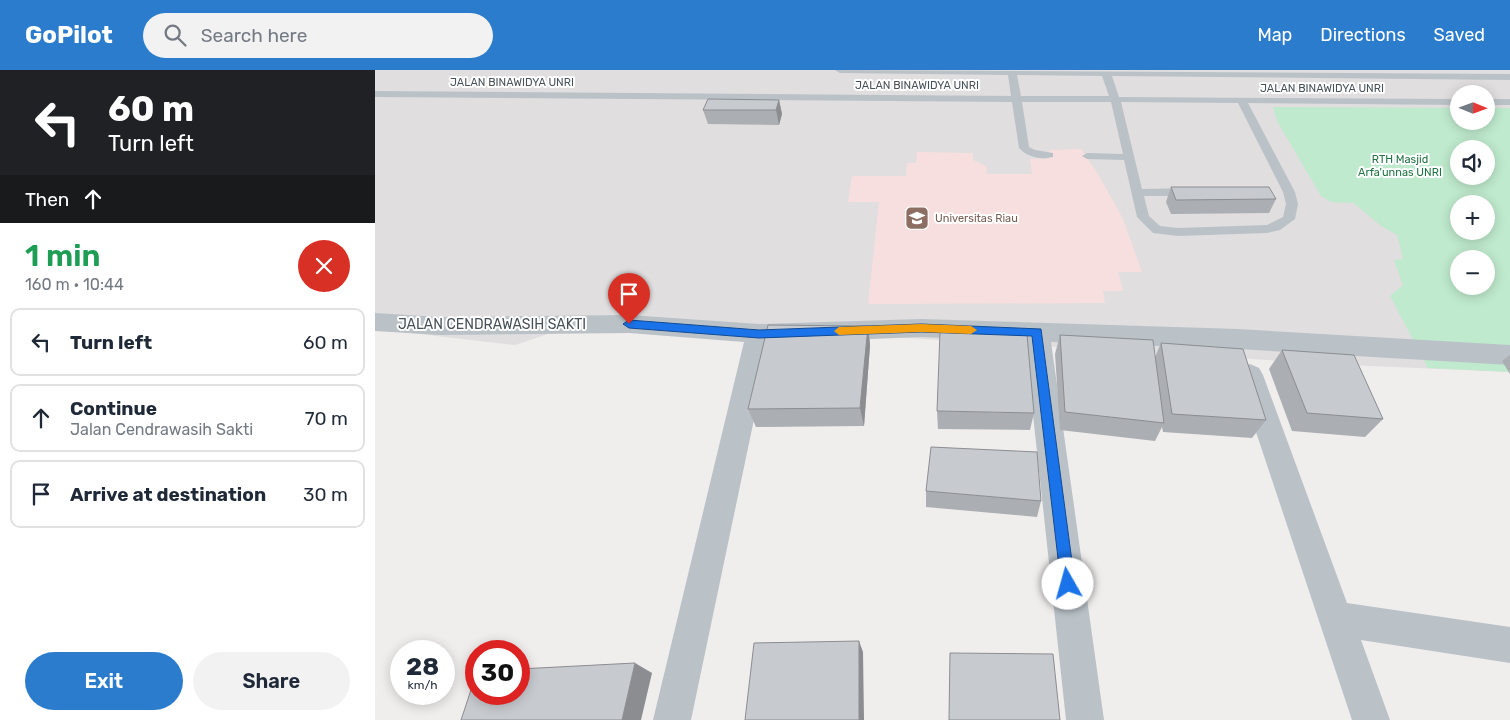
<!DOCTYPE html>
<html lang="en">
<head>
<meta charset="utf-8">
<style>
	body { margin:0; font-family:Rubik,sans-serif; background:#f2f2f3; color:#1f2937; height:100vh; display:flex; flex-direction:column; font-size:19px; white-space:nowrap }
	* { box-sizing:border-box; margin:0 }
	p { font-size:16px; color:#747a83 }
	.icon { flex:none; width:28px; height:28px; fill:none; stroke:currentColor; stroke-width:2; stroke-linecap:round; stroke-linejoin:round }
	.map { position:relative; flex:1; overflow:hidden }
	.sheet { display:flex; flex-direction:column; background:#fff; width:375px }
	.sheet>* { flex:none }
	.top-card { background:#202124; color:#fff; overflow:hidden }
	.needle { width:32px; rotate:91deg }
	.tools { position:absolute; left:1075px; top:15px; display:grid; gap:10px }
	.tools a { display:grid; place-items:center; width:45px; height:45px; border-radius:50%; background:#fff; box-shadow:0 2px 12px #0003; font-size:25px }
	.speed { position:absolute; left:15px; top:570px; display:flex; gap:10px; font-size:25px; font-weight:700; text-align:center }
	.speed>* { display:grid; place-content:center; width:65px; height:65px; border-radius:50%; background:#fff; box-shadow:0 2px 12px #0003; line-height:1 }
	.speed small { font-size:12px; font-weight:400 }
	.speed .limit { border:8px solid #d22; background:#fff; color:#111 }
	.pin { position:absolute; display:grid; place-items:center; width:42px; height:42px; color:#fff; margin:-51px -21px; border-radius:50% 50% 50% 0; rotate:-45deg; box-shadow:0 0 5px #0007 }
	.pin .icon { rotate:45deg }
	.me { position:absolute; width:55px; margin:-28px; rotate:353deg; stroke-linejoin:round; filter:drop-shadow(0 0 4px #0008) }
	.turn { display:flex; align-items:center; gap:18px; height:105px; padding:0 25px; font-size:22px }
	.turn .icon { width:65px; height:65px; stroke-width:2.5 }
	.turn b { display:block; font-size:35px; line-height:42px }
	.then { display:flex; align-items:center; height:48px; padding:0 25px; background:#0003; gap:10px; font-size:19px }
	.round { display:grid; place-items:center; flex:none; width:52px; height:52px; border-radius:26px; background:#f2f2f3 }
	.headline { display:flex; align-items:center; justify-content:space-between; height:85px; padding:0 25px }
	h1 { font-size:30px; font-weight:600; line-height:38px; color:#1e9e55 }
	.action { display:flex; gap:10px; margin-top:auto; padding:10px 25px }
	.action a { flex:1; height:58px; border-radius:30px; background:#2b7ccc; color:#fff; font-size:20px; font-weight:600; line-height:58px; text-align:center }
	.action a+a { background:#f2f2f3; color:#1f2937 }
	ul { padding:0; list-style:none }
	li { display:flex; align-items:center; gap:15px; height:68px; margin:0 10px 8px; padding:0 15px; border:2px solid #e0e1e3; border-radius:10px }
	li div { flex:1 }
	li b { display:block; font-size:19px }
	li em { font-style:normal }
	header { display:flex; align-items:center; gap:30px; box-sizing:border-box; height:70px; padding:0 25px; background:#2b7ccc; color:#fff }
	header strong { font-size:24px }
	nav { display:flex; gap:28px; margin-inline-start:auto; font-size:18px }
	.search { width:350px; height:45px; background:#f2f2f3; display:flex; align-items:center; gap:12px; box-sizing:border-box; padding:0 18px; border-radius:28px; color:#747a83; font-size:19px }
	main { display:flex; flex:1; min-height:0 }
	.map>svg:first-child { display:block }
</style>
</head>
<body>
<header>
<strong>GoPilot</strong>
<div class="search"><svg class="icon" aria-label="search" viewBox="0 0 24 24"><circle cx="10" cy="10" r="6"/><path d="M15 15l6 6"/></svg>Search here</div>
<nav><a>Map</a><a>Directions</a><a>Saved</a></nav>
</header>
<main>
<section class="sheet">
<div class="top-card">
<div class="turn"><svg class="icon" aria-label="left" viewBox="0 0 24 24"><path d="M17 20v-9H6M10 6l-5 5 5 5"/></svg><div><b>60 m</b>Turn left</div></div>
<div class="then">Then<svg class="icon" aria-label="ahead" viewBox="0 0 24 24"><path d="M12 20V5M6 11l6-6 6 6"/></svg></div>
</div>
<div class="headline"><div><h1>1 min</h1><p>160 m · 10:44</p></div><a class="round" style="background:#d93025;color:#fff"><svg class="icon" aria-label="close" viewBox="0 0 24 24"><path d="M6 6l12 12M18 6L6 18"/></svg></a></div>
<ul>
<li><svg class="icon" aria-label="left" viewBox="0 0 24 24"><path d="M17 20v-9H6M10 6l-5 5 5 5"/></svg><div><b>Turn left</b></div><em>60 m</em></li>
<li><svg class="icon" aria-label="ahead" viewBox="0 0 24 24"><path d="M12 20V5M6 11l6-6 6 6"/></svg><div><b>Continue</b><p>Jalan Cendrawasih Sakti</p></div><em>70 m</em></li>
<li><svg class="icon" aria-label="arrive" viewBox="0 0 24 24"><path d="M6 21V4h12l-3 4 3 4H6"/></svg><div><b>Arrive at destination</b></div><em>30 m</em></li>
</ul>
<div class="action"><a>Exit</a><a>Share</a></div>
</section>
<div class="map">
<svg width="1135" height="650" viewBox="0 0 1135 650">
	<rect width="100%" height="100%" fill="#f0eded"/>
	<path fill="#e0dede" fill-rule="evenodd" d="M0,0H1135V302L973,295L371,258L212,251L140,275L0,259ZM1084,24H1111V51H1084ZM1084,79H1111V106H1084ZM1084,134H1111V161H1084ZM1084,189H1111V216H1084Z"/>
	<polygon fill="#f8dfdf" points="706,79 723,104 748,149 767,202 743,202 748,221 728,221 730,233 493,234 504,132 473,132 477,106 531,106 532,93 541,93 542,82 598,83 598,90 611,96 612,104 657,104 655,89 674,89 674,80"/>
	<path fill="#bfeacd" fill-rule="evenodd" d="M898,37L1084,38V51H1111V38H1135V302L1053,298L1015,226L1028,215L1019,190L1028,189L1022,165L1006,156L979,133L956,132L946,126L902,51ZM1084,79H1111V106H1084ZM1084,134H1111V161H1084ZM1084,189H1111V216H1084Z"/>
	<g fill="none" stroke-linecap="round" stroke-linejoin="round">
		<g fill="#bac2c8" fill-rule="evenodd">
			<path d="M460,0L1135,4V10L737,6L744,27L1084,29V35L873,33L920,122L923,134L920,149L905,160L892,163L803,166L778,163L762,147L749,90L712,89L707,86L712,83L748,84L736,32H647L654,77L660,80L678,83V87C666,90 652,87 644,78L637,32L0,27V21L636,26L633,5L465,3ZM642,5L727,6L734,26H646ZM746,32L863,33L908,122L911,134L908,147L892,155L803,158L785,156L774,146L769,126H815L821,122L815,118L767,119Z"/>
			<rect x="1111" y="29" width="24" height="6"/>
		</g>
		<g fill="#bac2c8" fill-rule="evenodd">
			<polygon points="0,243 65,247 254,245 384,254 546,249 863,259 1135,275 1135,295 863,279 676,272 729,650 691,650 650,271 546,267 395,273 316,650 278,650 369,272 254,263 65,265 0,261"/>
			<polygon points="875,294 884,298 888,305 972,533 1135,557 1135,593 986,570 1015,650 977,650 862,305 866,298"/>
		</g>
	</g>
	<g fill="#abaeb2">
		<polygon points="404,30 407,44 404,55 333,54 328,40"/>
		<polygon points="796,117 901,129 894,143 796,144 791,132"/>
		<polygon points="493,256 495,275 489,356 381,357 373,339"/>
		<polygon points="685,265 780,287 786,273 891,350 877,368 788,362 787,357 780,371 685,360 680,284"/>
		<polygon points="907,280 1008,349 990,367 917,361 894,299"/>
		<polygon points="1135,285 1135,304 1127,291"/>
		<polygon points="562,341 659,343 655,360 563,359"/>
		<polygon points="551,421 666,431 662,447 551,437"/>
	</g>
	<g fill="#8b8d91">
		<polygon points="404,30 407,44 404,55 401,40"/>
		<polygon points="493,256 495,275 489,356 485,338"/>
		<polygon points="484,571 488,582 489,650 484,650"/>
		<polygon points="260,593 277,603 266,650 247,650"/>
	</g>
	<g fill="#c7cacf" stroke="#8b8d91">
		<polygon points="333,29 404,30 401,40 328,40"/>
		<polygon points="796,117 894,117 901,129 801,130"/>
		<polygon points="393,255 493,256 485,338 373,339"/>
		<polygon points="565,262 652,265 659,343 562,341"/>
		<polygon points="685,265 778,270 789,353 690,342"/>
		<polygon points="786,273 868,279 891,350 797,344"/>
		<polygon points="907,280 979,285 1008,349 932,343"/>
		<polygon points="556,377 662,382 666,431 551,421"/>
		<polygon points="484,571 484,650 370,650 379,573"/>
		<polygon points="575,583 678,584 685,650 574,650"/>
		<polygon points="260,593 247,650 86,650 101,605 101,624 144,624 144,599"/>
	</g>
	<polygon fill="#1a73e8" stroke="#114b97" points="254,250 384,260 546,254 666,259 700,514 698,519 693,521 688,519 686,514 657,266 546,262 384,268 254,258 248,254"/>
	<polygon fill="#f59e0b" points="546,254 596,256 602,260 596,264 546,262 464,265 459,261 464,257"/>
	<defs>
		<g id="university-square" transform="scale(1.25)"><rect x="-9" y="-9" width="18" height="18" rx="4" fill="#8d6e63" stroke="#fff"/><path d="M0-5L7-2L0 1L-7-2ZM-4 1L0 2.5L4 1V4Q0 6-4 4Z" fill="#fff"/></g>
	</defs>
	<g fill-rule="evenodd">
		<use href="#university-square" x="542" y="148"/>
	</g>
	<g text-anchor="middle" stroke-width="4" stroke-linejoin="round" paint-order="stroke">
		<g font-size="11" fill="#475158" stroke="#fff">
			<text x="137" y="16">JALAN BINAWIDYA UNRI</text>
			<text x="542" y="19">JALAN BINAWIDYA UNRI</text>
			<text x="947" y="22">JALAN BINAWIDYA UNRI</text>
		</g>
		<g font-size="11" fill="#207243" stroke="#fff">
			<text x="1025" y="93">RTH Masjid<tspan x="1025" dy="13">Arfa'unnas UNRI</tspan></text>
		</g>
		<g font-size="11" fill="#785e54" stroke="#fff" text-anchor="start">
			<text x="560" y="152">Universitas Riau</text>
		</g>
		<g font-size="14" fill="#475158" stroke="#fff">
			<text x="117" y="259">JALAN CENDRAWASIH SAKTI</text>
		</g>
	</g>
</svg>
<div class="tools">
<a><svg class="needle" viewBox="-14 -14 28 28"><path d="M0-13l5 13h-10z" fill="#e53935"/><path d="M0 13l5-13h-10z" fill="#747a83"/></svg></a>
<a><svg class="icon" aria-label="sound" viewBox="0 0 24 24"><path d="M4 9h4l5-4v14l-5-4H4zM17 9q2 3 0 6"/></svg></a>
<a>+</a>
<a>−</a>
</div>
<div class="speed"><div>28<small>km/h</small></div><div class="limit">30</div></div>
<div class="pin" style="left:254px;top:254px;background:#d93025"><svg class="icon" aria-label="arrive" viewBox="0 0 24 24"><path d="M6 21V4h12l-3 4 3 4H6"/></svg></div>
<svg class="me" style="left:693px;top:514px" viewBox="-20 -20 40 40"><circle r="19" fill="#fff"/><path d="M0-13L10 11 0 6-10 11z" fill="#1a73e8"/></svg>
</div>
</main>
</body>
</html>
